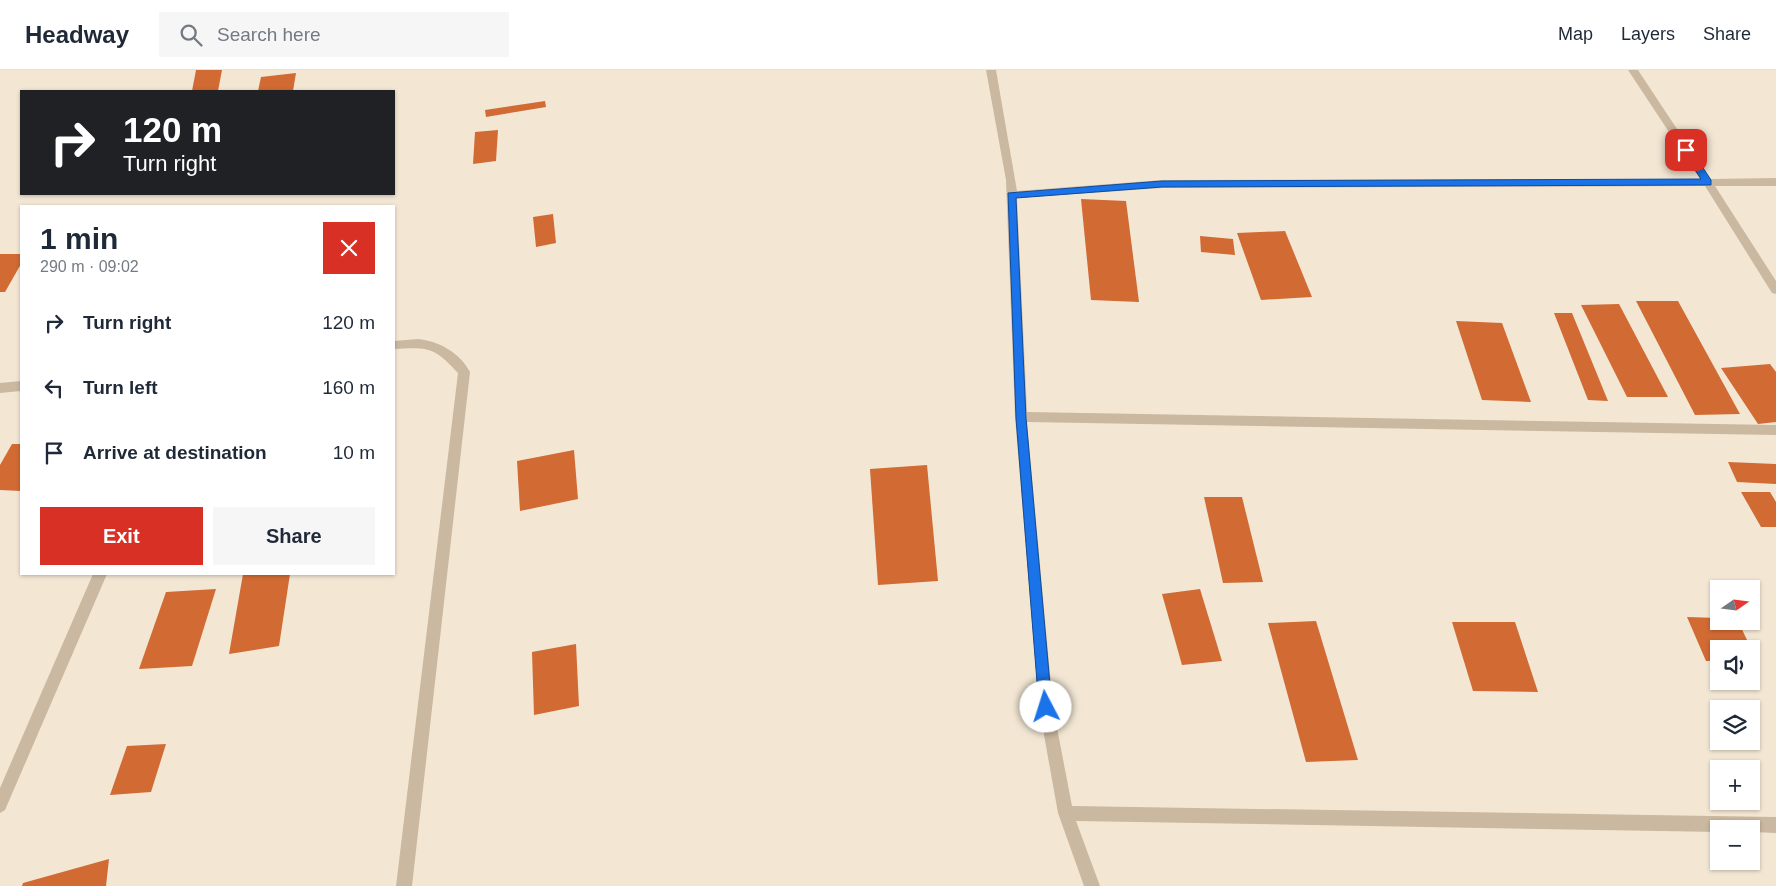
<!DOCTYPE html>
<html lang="en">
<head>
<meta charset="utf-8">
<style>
	body { margin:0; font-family:Arial,sans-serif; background:#f6f6f7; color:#1f2937; height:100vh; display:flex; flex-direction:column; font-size:19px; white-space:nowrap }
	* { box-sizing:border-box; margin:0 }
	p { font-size:16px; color:#747a83 }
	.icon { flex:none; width:28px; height:28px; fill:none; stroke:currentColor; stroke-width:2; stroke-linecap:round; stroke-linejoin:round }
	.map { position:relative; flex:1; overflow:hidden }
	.drawer { position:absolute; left:20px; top:135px; width:375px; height:370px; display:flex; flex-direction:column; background:#fff; border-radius:0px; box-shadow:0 1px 4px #0004 }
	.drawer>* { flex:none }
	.banner { position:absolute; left:20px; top:20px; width:375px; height:105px; border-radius:0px; box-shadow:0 1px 4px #0004; background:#202124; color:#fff; overflow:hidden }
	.needle { width:32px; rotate:76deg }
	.fabs { position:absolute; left:1710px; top:510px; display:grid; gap:10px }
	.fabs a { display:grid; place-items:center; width:50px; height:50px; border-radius:0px; background:#fff; box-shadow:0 1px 4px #0004; font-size:25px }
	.pin { position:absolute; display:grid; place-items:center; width:42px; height:42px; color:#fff; margin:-21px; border-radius:10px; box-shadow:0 2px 8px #0006 }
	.me { position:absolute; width:55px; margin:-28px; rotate:355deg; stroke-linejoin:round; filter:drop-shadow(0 0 4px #0008) }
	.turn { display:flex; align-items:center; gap:18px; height:105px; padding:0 20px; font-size:22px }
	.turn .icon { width:65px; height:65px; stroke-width:2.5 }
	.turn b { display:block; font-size:35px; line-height:42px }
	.round { display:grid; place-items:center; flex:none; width:52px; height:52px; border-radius:0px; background:#f6f6f7 }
	.headline { display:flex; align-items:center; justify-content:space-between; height:85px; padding:0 20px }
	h1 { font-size:30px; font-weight:800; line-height:38px }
	.cta { display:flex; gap:10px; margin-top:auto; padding:10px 20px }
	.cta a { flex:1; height:58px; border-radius:0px; background:#d93025; color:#fff; font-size:20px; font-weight:800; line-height:58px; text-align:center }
	.cta a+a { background:#f6f6f7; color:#1f2937 }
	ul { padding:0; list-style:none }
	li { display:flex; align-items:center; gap:15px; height:65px; padding:0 20px }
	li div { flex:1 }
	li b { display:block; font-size:19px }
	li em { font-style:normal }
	header { display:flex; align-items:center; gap:30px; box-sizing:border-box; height:70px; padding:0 25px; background:#fff; border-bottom:1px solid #e0e1e3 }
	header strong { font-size:24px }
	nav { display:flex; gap:28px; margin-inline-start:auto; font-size:18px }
	.search { width:350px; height:45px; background:#f6f6f7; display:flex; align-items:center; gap:12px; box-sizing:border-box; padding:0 18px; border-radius:0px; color:#747a83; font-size:19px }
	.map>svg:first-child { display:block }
</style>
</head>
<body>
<header>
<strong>Headway</strong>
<div class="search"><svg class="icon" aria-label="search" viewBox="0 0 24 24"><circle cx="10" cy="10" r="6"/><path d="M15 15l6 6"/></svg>Search here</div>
<nav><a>Map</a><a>Layers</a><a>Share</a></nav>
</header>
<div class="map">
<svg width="1776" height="816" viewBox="0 0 1776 816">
	<rect width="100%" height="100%" fill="#f3e7d4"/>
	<g fill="#d16a33">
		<polygon points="196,0 222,0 218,21 192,21"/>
		<polygon points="296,3 293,21 258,21 261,7"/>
		<polygon points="545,31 546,37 486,47 485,40"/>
		<polygon points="498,60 496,91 473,94 475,62"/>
		<polygon points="1081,129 1126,131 1139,232 1091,230"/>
		<polygon points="553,144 556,173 536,177 533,147"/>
		<polygon points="1285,161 1312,227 1261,230 1237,163"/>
		<polygon points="1200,166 1233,169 1235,185 1201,182"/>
		<polygon points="0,184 21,184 21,194 5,222 0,222"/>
		<polygon points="1636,231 1678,231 1740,344 1695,345"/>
		<polygon points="1619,234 1668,327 1627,327 1581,235"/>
		<polygon points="1554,243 1572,243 1608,331 1588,330"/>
		<polygon points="1456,251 1502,253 1531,332 1482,330"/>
		<polygon points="1770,294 1776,302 1776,352 1758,354 1721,298"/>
		<polygon points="12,374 21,374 21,421 0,420 0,395"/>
		<polygon points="574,380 578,429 520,441 517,391"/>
		<polygon points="1728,392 1776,394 1776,414 1737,412"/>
		<polygon points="927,395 938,511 878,515 870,399"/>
		<polygon points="1741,422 1770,422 1776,432 1776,457 1761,457"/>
		<polygon points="1204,427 1242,427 1263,512 1223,513"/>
		<polygon points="243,504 290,504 279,576 229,584"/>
		<polygon points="216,519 192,596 139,599 166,522"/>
		<polygon points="1200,519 1222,591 1182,595 1162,524"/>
		<polygon points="1687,547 1719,548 1719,551 1738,551 1757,591 1751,591 1751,579 1719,579 1719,591 1706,591"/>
		<polygon points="1316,551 1358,690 1306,692 1268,553"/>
		<polygon points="1452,552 1515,552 1538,622 1473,621"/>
		<polygon points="576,574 579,636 534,645 532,582"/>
		<polygon points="166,674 151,722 110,725 127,676"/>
		<polygon points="109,789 106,816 22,816 23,813"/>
	</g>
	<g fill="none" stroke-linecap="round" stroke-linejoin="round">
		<g fill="#cbb8a0" fill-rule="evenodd">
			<polygon points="986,0 996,0 1017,121 1162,110 1700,109 1628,0 1638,0 1710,109 1776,108 1776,116 1715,116 1776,211 1776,224 1772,223 1705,116 1162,118 1017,128 1027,342 1776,355 1776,365 1027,352 1053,637 1072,736 1776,747 1776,763 1751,762 1751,759 1719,759 1719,762 1076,751 1100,816 1084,816 1058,743 1039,637 1015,347 1006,110"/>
			<path d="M418,269C439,271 460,283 470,302L412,816H396L458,303C434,277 429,277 394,279V271Z"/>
			<polygon points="21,311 21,321 0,323 0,313"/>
			<polygon points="93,504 107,504 5,740 0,743 0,718"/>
		</g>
	</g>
	<polygon fill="#1a73e8" stroke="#114b97" points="1686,77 1690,78 1711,110 1711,115 1162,117 1016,128 1026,348 1052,637 1050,641 1046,643 1041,641 1039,637 1016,348 1008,123 1162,111 1701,109 1682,80"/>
</svg>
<div class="fabs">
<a><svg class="needle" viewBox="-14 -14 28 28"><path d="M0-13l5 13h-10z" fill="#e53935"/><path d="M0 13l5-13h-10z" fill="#747a83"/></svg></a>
<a><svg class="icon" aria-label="sound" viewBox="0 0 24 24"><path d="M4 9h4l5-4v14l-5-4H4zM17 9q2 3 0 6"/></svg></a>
<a><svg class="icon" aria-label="layers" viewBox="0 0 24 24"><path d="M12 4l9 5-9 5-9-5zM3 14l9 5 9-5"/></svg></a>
<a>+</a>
<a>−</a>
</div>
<div class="pin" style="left:1686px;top:80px;background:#d93025"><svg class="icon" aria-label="arrive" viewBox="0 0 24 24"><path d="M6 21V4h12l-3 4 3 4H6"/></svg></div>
<svg class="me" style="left:1046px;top:637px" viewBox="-20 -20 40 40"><circle r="19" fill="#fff"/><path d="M0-13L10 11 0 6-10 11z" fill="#1a73e8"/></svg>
<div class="banner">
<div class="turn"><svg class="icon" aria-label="right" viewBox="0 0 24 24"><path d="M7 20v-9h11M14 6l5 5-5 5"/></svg><div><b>120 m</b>Turn right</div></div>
</div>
<section class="drawer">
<div class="headline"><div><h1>1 min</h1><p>290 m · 09:02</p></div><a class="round" style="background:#d93025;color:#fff"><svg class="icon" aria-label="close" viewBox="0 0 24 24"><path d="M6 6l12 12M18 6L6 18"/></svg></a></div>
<ul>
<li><svg class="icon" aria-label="right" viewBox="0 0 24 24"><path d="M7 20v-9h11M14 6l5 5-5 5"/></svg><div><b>Turn right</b></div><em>120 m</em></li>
<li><svg class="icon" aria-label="left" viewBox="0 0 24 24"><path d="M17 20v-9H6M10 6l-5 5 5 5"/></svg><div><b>Turn left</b></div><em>160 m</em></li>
<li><svg class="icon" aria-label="arrive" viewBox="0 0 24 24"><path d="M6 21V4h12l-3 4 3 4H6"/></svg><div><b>Arrive at destination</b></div><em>10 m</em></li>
</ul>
<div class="cta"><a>Exit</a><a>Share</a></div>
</section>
</div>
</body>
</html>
